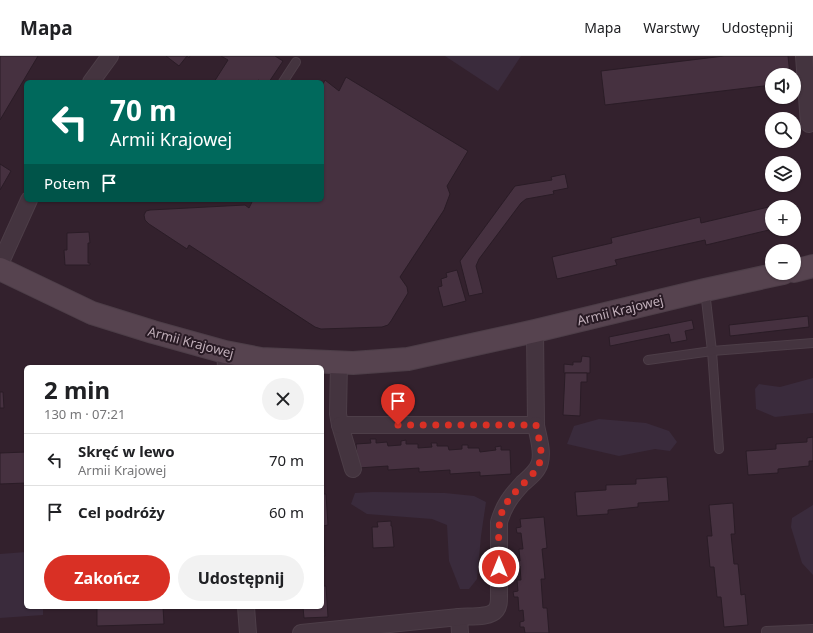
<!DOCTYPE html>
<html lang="pl">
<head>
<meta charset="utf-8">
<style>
	body { margin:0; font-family:"Noto Sans",sans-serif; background:#f2f2f2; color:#202124; height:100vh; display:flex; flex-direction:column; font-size:15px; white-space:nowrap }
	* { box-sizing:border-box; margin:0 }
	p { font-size:13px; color:#757577 }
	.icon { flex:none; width:22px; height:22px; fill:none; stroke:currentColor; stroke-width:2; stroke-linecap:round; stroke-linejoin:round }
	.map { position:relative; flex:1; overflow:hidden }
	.panel { position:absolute; left:24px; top:309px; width:300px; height:244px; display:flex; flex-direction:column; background:#fff; border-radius:6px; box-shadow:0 1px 3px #0004 }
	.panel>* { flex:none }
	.guide { position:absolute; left:24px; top:24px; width:300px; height:122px; border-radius:6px; box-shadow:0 1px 3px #0004; background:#00695c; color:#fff; overflow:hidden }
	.tools { position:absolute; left:765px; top:12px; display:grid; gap:8px }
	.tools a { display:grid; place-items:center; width:36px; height:36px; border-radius:50%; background:#fff; box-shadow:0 1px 3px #0004; font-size:20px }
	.pin { position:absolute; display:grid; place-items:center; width:34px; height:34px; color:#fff; margin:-41px -17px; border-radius:50% 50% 50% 0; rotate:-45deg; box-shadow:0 0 4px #0007 }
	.pin .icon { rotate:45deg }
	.me { position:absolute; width:44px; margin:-22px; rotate:0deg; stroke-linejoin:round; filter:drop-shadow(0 0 3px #0008) }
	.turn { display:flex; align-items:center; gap:14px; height:84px; padding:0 20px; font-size:18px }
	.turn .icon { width:52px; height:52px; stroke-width:2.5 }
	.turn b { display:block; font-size:28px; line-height:34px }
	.then { display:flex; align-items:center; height:38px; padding:0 20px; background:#0003; gap:8px; font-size:15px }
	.round { display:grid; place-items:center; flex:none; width:42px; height:42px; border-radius:21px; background:#f2f2f2 }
	.summary { display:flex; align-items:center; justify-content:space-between; height:68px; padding:0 20px }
	h1 { font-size:24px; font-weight:700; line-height:30px }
	.cta { display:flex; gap:8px; margin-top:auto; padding:8px 20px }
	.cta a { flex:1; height:46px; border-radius:24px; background:#d93025; color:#fff; font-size:16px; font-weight:700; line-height:46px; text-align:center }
	.cta a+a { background:#f2f2f2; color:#202124 }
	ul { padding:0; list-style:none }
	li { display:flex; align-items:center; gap:12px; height:52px; padding:0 20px; border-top:1px solid #e0e0e0 }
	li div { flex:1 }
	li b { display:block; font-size:15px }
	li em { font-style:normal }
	header { display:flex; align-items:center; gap:24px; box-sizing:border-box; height:56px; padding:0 20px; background:#fff; border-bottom:1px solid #e0e0e0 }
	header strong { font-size:19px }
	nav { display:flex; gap:22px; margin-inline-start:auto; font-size:14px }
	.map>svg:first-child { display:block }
</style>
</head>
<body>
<header>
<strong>Mapa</strong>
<nav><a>Mapa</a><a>Warstwy</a><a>Udostępnij</a></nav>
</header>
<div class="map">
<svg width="813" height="577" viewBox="0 0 813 577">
	<rect width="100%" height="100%" fill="#33212d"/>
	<g fill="#3a2b3c">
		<polygon points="445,0 521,0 498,35"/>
		<polygon points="813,322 813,357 775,361 756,353 755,333 759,328 780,331"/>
		<polygon points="599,363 646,367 669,375 677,386 670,395 655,393 619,400 567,388 574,370"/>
		<polygon points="373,436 445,437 474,440 486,446 481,480 477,523 469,533 460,533 449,505 447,469 432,463 367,458 351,448 355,437"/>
		<polygon points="813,449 813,519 802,507 791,471 792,462"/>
		<polygon points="26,496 26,551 43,551 43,559 0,562 0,498"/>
	</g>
	<g fill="#463140" stroke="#2a1c26">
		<polygon points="0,0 38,0 0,64"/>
		<polygon points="166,0 190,0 189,2 187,0 179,10"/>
		<polygon points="221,0 275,0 283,5 269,26 262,26 258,24 257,26 214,26 228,4"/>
		<polygon points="724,0 788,0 790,19 772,19 772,29 605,49 601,15"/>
		<polygon points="346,21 468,95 447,130 450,138 444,154 400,221 407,231 408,237 391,265 388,269 382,271 321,273 315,271 189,189 187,193 149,168 145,164 144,159 146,155 150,154 245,149 249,152 253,144 322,144 322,30 325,24 339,35"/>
		<polygon points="0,108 11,115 0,134"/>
		<polygon points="565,118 568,132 553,135 554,138 526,143 521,147 479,203 476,210 483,237 469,240 460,205 515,130 552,124 551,121"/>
		<polygon points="777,149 777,151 772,151 772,173 773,173 706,189 705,184 615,204 617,209 557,223 552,201 612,187 611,182 700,161 701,167"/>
		<polygon points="89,176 90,187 88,187 88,207 90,207 90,209 65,209 64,194 67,194 67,177"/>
		<polygon points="457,214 466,245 443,251 438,231 442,230 441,223 447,221 446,217"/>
		<polygon points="808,260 809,271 730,280 729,269"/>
		<polygon points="692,264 694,273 685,275 687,284 671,287 669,278 610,290 609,281"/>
		<polygon points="582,300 590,301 590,317 564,317 564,308 573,309 573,306 581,306"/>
		<polygon points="565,317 587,317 587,326 581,326 580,360 563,359"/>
		<polygon points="0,336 3,336 4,352 0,352"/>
		<polygon points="813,381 813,405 809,405 809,410 778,413 778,417 748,419 746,395 776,393 776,388 807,386 807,382"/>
		<polygon points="370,383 376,383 376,387 387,386 388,390 401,389 401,385 406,384 406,388 418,388 418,392 432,391 431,387 437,387 437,390 448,390 449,394 462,393 462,389 468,389 468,392 479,392 480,396 496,394 495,391 501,390 501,394 510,394 511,418 480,420 480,416 450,418 450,414 419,416 419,412 388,414 388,410 358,412 356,388 371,387"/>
		<polygon points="26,396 26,427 0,428 0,397"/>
		<polygon points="667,421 669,445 638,447 638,451 608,454 608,458 577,460 575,436 606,434 606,429 636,428 636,423"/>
		<polygon points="322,438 326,438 328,469 323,470 325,500 322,500"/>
		<polygon points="733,447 735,478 731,478 734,508 738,508 741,539 745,538 748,569 724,571 721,541 717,541 714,511 710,511 707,480 712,480 709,449"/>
		<polygon points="544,461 547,492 542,493 545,523 541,523 543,552 547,552 549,577 525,577 524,571 520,571 520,566 524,565 523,554 519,555 518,541 514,541 513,536 518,535 517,524 521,524 520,510 516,511 515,506 520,505 519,493 523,493 521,477 517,477 516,472 521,471 520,463"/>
		<polygon points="391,465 391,470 392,470 394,491 373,492 372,471 378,471 377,466"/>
		<polygon points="322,525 322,530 326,530 328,561 304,562 303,551 322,551"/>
		<polygon points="97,551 163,551 164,568 97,570"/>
	</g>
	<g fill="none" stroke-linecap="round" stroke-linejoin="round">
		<g stroke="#4d3e48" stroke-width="10">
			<g id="lane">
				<polyline points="283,26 296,6"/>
				<polyline points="705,235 712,295 719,393"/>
				<polyline points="648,304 712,295 813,287"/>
				<polyline points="766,577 766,575 813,573"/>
			</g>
		</g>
		<g stroke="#4d3e48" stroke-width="18">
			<g id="street">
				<polyline points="804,0 809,68"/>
				<polyline points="91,26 110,0"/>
				<polyline points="0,208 29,144"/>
				<polyline points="225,296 226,311"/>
				<polyline points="339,307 338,358 340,369 353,413"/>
				<polyline points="340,369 536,369 535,275"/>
				<polyline points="246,551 248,577"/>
				<polyline points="459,561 460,577"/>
				<path d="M301,577L459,561C469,560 490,562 496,554C499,550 499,546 499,541V466C504,449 511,440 523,427C530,421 538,415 540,406C543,394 538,381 536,369"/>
			</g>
		</g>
		<g stroke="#4d3e48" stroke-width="24">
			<g id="secondary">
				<polyline points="0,213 92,257 153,276 225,296 261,303 353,307 408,303 535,275 705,234 783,217"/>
				<polyline points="794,215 813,210"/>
			</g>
		</g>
		<use href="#lane" stroke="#44343f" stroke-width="8"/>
		<use href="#street" stroke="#44343f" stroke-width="16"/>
		<use href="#secondary" stroke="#56434f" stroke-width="22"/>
	</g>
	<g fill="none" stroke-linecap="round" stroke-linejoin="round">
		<path stroke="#d93025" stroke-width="7" stroke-dasharray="0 12.6" d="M398,369H536C538,381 543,393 540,405C538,414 530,421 524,427C515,436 506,445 502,456C497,470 499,496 499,511"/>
	</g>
	<g text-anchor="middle" stroke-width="4" stroke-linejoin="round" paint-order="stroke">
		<g font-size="13" fill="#c1afba" stroke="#281a24">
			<text transform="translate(620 254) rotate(-14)" y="5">Armii Krajowej</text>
			<text transform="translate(191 286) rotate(15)" y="5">Armii Krajowej</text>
		</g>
	</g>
</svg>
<div class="tools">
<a><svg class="icon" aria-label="sound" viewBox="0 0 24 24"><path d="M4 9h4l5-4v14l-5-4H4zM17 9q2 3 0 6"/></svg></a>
<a><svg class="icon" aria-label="search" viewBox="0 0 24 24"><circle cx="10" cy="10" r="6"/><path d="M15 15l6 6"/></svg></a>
<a><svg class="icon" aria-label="layers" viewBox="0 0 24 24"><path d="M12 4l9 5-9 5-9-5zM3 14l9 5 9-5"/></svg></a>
<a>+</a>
<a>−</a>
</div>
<div class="pin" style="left:398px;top:369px;background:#d93025"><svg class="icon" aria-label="arrive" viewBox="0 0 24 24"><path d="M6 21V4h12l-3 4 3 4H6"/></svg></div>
<svg class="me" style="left:499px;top:511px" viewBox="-20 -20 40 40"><circle r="17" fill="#d93025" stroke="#fff" stroke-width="3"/><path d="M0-11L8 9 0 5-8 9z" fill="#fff"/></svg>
<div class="guide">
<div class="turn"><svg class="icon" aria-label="left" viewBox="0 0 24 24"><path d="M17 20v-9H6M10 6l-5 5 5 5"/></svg><div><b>70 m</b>Armii Krajowej</div></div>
<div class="then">Potem<svg class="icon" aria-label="arrive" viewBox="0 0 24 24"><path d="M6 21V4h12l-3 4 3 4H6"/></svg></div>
</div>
<section class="panel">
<div class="summary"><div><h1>2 min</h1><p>130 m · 07:21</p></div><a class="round"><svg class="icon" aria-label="close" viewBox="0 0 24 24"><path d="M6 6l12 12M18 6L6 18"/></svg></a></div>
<ul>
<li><svg class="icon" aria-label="left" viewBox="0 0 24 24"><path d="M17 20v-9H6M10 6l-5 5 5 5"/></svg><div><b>Skręć w lewo</b><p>Armii Krajowej</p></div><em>70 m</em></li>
<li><svg class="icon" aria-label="arrive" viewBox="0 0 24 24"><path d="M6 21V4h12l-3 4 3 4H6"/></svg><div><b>Cel podróży</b></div><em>60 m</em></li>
</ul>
<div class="cta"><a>Zakończ</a><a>Udostępnij</a></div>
</section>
</div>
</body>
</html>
